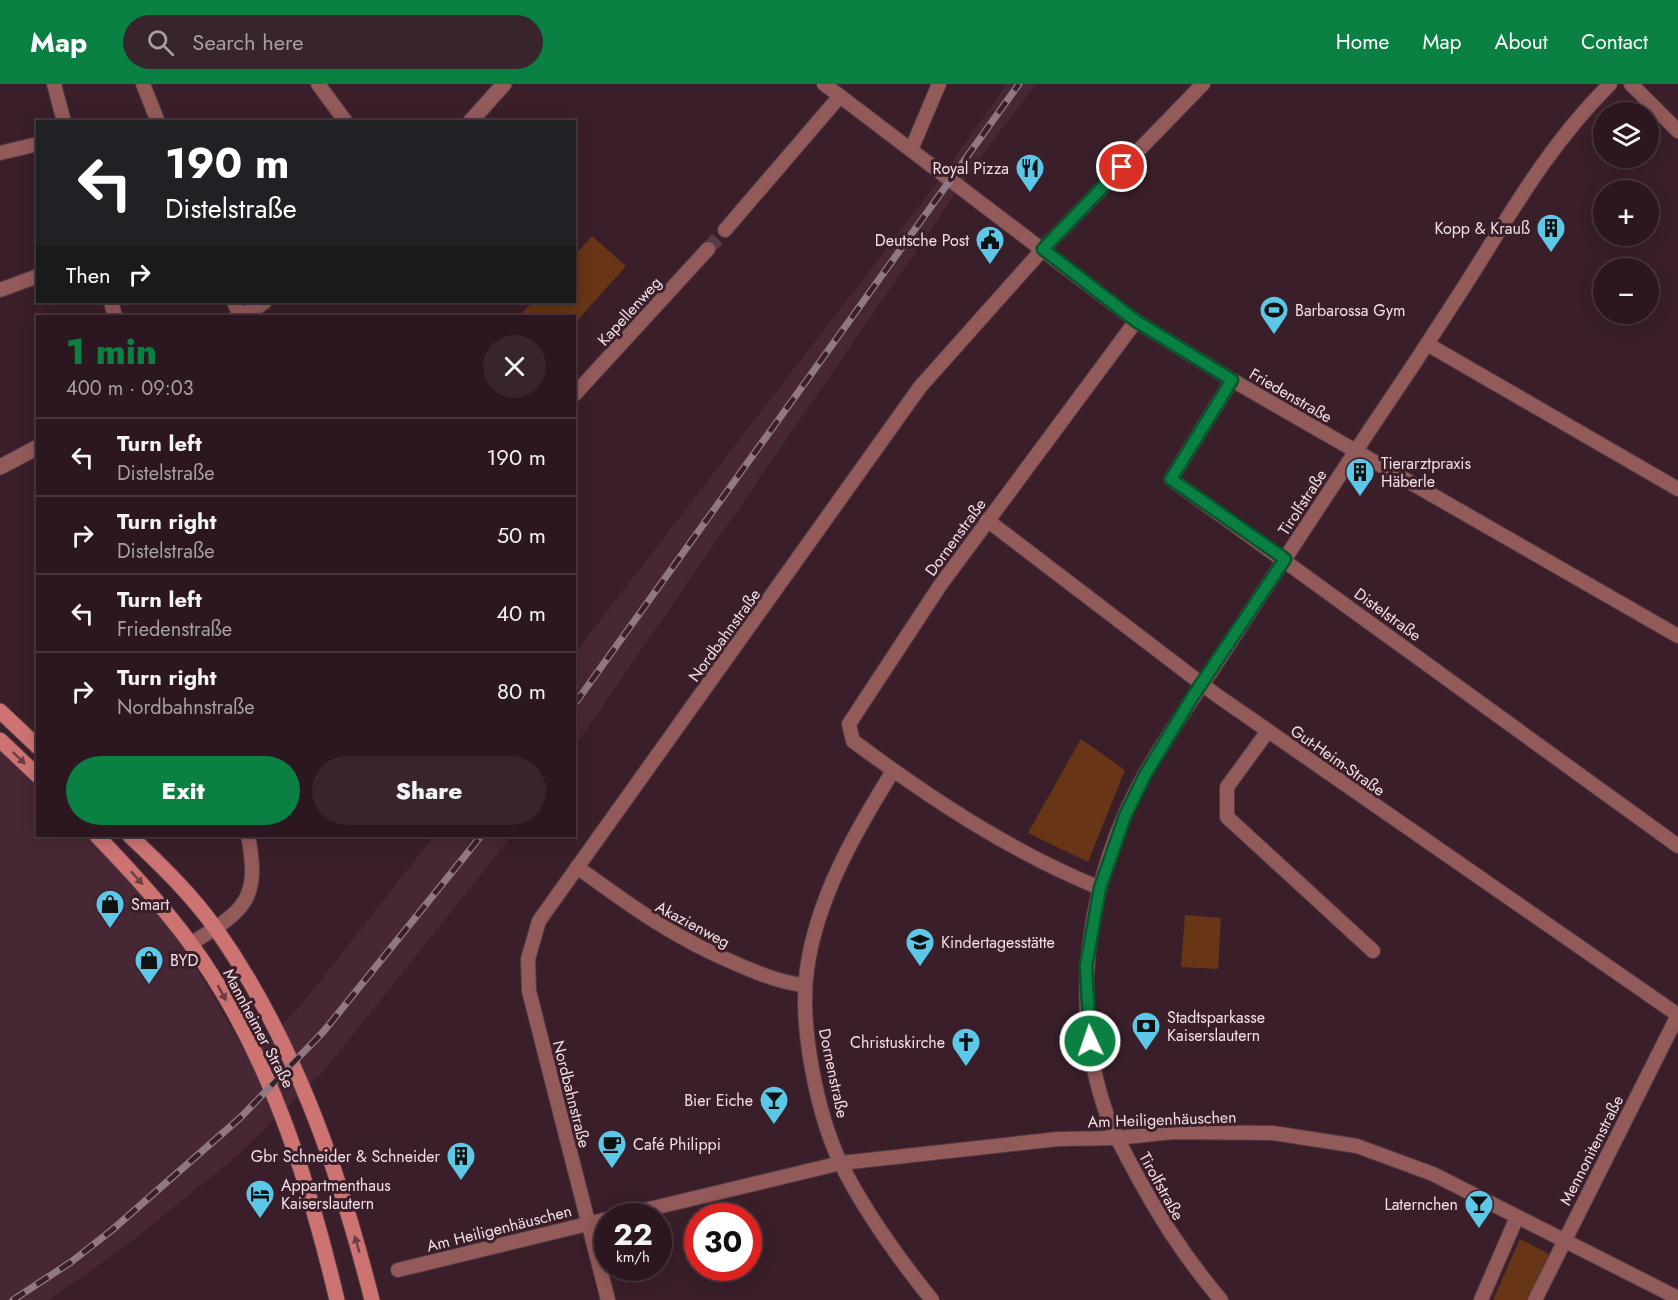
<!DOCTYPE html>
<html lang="en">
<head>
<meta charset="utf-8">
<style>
	body { margin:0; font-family:Jost,sans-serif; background:#38242d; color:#f1f3f6; height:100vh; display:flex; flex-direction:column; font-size:22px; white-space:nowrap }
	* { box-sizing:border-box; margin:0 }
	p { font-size:20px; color:#a69fa5 }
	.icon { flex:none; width:33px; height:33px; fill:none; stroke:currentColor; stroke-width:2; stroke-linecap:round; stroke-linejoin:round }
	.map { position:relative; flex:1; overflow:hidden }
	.drawer { position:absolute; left:36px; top:231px; width:540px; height:522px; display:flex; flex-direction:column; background:#2c1720; border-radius:0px; box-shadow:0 3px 15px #0003,0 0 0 2px #48363e }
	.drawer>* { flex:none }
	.hud { position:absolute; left:36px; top:36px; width:540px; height:183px; border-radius:0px; box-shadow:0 3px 15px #0003,0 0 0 2px #48363e; background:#202124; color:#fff; overflow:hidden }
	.tools { position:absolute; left:1593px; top:18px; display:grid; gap:12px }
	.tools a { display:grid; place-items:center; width:66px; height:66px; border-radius:50%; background:#2c1720; box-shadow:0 3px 15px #0003,0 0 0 2px #48363e; font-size:30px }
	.speed { position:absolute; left:594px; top:1119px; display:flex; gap:12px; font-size:30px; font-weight:700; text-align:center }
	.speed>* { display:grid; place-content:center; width:78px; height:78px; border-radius:50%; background:#2c1720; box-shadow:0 3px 15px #0003,0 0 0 2px #48363e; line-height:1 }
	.speed small { font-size:15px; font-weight:400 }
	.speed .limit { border:9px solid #d22; background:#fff; color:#111 }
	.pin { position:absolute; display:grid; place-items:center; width:51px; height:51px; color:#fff; margin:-26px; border:3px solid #fff; border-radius:50%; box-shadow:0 2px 6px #0007 }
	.me { position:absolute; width:66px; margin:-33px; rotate:357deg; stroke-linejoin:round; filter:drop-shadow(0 0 4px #0008) }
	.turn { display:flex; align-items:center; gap:21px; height:126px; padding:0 30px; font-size:27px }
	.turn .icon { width:78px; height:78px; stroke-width:2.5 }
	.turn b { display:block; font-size:42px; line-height:51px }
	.then { display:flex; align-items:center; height:57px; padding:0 30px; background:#0003; gap:12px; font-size:22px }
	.round { display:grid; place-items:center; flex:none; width:63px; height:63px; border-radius:32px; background:#38242d }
	.overview { display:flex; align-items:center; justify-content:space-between; height:102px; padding:0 30px }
	h1 { font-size:36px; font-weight:800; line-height:45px; color:#0b8043 }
	.primary-button { display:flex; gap:12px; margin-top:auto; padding:12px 30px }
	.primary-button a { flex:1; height:69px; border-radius:36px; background:#0b8043; color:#fff; font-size:24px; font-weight:800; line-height:69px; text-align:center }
	.primary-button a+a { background:#38242d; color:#f1f3f6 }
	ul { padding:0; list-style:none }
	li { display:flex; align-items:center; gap:18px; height:78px; padding:0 30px; border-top:2px solid #48363e }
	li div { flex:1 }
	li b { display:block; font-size:22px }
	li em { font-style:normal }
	header { display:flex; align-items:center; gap:36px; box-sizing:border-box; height:84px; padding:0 30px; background:#0b8043; color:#fff }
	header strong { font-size:28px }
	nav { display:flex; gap:33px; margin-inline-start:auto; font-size:21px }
	.search { width:420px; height:54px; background:#38242d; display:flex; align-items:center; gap:15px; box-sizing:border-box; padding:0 21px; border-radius:33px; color:#a69fa5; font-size:22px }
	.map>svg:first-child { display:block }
</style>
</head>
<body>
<header>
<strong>Map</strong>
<div class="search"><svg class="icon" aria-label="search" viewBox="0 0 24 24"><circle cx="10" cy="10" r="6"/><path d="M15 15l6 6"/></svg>Search here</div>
<nav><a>Home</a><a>Map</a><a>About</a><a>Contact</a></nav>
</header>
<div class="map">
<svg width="1678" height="1216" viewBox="0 0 1678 1216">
	<rect width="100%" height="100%" fill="#3a1f2a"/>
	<g fill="#482735">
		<polygon points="1007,0 1036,0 983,70 575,662 575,569 934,103"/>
		<polygon points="0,667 37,704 38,752 86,752 121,786 165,838 202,893 250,976 306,915 434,752 512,752 328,982 238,1071 122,1165 48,1216 0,1216"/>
	</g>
	<g fill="#683517">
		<polygon points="592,152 626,182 575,239 574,232 519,232 533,218 574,218 575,171"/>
		<polygon points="1081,655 1125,686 1088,778 1028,749"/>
		<polygon points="1185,831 1221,834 1218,885 1181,883"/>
		<polygon points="1520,1155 1549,1170 1528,1216 1493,1216"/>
	</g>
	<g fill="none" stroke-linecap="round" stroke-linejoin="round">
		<polyline stroke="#563c46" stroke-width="14" stroke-dasharray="14 7" stroke-linecap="butt" points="708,165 725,146"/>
		<g stroke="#543a44" stroke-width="16">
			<g id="minor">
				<polyline points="54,0 64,38"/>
				<polyline points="143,0 158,38"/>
				<polyline points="318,0 346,38"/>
				<polyline points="824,0 1136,237 1232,296 1678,552"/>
				<polyline points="1631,0 1678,47"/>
				<polyline points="911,66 939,0"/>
				<polyline points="0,69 38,60"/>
				<polyline points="725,146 840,12"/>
				<polyline points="0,206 38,192"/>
				<polyline points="111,218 115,232"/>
				<polyline points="234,218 240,232"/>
				<polyline points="1427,260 1678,405"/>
				<polyline points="1232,296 1171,395 1678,762"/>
				<polyline points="574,311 708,165"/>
				<polyline points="987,436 1215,610 1678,931 1535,1216"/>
				<polyline points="1268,647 1227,703 1227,733 1373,867"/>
				<path d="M893,687C855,748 817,814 807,885C799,941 817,1030 841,1080C865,1128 899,1175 932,1216"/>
				<path d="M577,783C632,823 676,855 739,881C760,890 782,899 805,901"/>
				<path d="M1100,804C1011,768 930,714 853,657L849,640L941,500L1136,237"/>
				<path d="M190,860C243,827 261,818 248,752"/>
				<polyline points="620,1132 841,1079 1058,1055 1117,1054 1172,1048 1273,1049 1357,1062 1433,1090 1678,1214"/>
				<polyline points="398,1186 608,1135"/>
				<polyline points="608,1216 529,907 528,875 539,837 920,303 1043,165 1203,0"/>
				<path d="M1221,1216C1182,1170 1156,1128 1128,1075C1121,1061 1112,1046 1107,1031C1067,920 1089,791 1145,690C1167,651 1193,615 1218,577C1268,500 1318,424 1369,347C1401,300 1432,253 1462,206C1510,131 1546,64 1610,0"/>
				<polyline points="1481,1216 1517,1133"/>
			</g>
		</g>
		<g stroke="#543a44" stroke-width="17">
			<g id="tertiary">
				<polyline points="470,38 504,0"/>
				<polyline points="243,232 264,218"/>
				<polyline points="0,383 38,363"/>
			</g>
		</g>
		<g stroke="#543a44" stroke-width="17">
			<g id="secondary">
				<polyline points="0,627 38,663"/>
				<polyline points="0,656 38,692"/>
				<path d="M97,752C130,786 162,821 190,859C267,964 307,1090 337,1216"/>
				<path d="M130,752C161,781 191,810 216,845C294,956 339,1086 372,1216"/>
			</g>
		</g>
		<use href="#minor" stroke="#925a59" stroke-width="14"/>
		<use href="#tertiary" stroke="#925a59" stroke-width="15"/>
		<use href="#secondary" stroke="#cd7473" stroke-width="15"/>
		<g stroke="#907982" stroke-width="7">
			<g id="rail">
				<polyline points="574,621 1019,0"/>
				<polyline points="13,1216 71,1178 112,1146 240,1034 324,947 481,752"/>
			</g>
		</g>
		<use href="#rail" stroke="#3a1f2a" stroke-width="4.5" stroke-dasharray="14" stroke-linecap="butt"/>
	</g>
	<defs><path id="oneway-solid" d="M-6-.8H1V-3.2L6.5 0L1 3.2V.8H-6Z" transform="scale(1.5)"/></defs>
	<g fill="#6d3d44">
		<use href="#oneway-solid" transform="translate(19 674) rotate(44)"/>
		<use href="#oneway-solid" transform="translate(137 794) rotate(48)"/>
		<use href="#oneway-solid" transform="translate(222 909) rotate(61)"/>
		<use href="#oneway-solid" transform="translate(357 1160) rotate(-106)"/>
	</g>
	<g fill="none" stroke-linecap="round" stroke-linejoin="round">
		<g stroke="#07532c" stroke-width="15">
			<polyline id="route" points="1090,957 1086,882 1100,804 1125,732 1145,691 1193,612 1285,475 1171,395 1232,296 1136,237 1043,165 1122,83"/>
		</g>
		<use href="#route" stroke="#0b8043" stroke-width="10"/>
	</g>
	<defs>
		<g id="restaurant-pin" transform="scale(1.5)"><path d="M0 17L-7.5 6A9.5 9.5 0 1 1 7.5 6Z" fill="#5cc7e7" stroke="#3a1f2a"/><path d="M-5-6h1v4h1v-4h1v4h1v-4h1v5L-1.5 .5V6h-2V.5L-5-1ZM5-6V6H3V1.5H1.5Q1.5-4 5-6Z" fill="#111"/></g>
		<g id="building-pin" transform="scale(1.5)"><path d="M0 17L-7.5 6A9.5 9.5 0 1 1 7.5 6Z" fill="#5cc7e7" stroke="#3a1f2a"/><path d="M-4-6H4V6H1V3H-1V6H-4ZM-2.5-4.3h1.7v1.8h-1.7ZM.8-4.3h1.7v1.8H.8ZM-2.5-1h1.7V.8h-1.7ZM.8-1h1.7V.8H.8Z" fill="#111"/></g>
		<g id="civic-pin" transform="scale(1.5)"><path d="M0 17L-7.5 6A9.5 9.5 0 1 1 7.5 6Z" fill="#5cc7e7" stroke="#3a1f2a"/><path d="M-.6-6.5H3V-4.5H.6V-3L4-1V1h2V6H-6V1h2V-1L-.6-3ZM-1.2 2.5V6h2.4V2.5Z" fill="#111"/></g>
		<g id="stadium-pin" transform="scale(1.5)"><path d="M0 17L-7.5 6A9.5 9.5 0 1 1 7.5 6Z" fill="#5cc7e7" stroke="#3a1f2a"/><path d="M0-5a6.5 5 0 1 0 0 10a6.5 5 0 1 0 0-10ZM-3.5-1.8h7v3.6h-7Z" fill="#111"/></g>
		<g id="shop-pin" transform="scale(1.5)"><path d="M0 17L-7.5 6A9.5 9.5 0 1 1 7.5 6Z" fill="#5cc7e7" stroke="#3a1f2a"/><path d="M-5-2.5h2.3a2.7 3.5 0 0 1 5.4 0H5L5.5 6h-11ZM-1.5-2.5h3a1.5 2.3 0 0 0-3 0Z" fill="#111"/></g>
		<g id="school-pin" transform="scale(1.5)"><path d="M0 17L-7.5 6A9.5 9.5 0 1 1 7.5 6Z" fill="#5cc7e7" stroke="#3a1f2a"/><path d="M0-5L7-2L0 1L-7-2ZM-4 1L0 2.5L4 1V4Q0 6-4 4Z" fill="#111"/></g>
		<g id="bank-pin" transform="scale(1.5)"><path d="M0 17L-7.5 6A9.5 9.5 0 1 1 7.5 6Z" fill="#5cc7e7" stroke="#3a1f2a"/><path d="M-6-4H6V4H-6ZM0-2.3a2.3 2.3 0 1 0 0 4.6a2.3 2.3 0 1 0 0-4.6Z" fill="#111"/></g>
		<g id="church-pin" transform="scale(1.5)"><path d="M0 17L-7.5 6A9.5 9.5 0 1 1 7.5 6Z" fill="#5cc7e7" stroke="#3a1f2a"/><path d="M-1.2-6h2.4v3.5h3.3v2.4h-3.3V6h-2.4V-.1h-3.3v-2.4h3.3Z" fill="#111"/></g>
		<g id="bar-pin" transform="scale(1.5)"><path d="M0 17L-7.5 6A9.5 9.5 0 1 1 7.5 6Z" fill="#5cc7e7" stroke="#3a1f2a"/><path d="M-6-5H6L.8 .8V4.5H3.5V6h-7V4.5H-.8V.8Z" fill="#111"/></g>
		<g id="cafe-pin" transform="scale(1.5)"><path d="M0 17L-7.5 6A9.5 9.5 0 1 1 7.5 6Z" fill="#5cc7e7" stroke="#3a1f2a"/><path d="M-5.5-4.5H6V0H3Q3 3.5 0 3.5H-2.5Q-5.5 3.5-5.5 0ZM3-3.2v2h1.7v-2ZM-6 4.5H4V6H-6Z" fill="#111"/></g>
		<g id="hotel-pin" transform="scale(1.5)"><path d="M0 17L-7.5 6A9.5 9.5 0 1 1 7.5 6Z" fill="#5cc7e7" stroke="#3a1f2a"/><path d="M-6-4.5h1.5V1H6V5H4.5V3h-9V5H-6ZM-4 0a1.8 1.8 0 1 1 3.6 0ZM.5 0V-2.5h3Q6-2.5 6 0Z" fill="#111"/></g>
	</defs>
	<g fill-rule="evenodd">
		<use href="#restaurant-pin" x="1030" y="84"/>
		<use href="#building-pin" x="1551" y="144"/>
		<use href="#civic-pin" x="990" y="156"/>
		<use href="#stadium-pin" x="1274" y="226"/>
		<use href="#building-pin" x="1360" y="388"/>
		<use href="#shop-pin" x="110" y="820"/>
		<use href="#school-pin" x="920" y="858"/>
		<use href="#shop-pin" x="149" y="876"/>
		<use href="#bank-pin" x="1146" y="942"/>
		<use href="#church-pin" x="966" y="958"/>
		<use href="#bar-pin" x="774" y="1016"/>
		<use href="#cafe-pin" x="612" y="1060"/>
		<use href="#building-pin" x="461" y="1072"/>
		<use href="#hotel-pin" x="260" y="1110"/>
		<use href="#bar-pin" x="1479" y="1120"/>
	</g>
	<g text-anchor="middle" stroke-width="6" stroke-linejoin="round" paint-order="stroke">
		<g font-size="16" fill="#f3e0e6" stroke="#3a1f2a" text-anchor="start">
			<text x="1009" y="90" text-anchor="end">Royal Pizza</text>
			<text x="1530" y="150" text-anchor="end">Kopp &amp; Krauß</text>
			<text x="969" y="162" text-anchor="end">Deutsche Post</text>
			<text x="1295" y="232">Barbarossa Gym</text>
			<text x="1381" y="385">Tierarztpraxis<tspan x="1381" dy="18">Häberle</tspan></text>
			<text x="131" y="826">Smart</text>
			<text x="941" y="864">Kindertagesstätte</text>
			<text x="170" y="882">BYD</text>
			<text x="1167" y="939">Stadtsparkasse<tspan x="1167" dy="18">Kaiserslautern</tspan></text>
			<text x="945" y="964" text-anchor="end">Christuskirche</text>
			<text x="753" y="1022" text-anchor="end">Bier Eiche</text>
			<text x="633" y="1066">Café Philippi</text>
			<text x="440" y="1078" text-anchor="end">Gbr Schneider &amp; Schneider</text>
			<text x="281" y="1107">Appartmenthaus<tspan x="281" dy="18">Kaiserslautern</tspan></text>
			<text x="1458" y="1126" text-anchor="end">Laternchen</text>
		</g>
		<g font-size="16" fill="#f3e0e6" stroke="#3a1f2a">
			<text transform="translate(629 227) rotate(-48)" y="6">Kapellenweg</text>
			<text transform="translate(1291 311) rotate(30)" y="6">Friedenstraße</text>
			<text transform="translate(1302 418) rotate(-57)" y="6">Tirolfstraße</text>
			<text transform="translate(955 453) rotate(-54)" y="6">Dornenstraße</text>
			<text transform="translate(1388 530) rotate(36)" y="6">Distelstraße</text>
			<text transform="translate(724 551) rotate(-54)" y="6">Nordbahnstraße</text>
			<text transform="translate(1338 676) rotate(35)" y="6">Gut-Heim-Straße</text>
			<text transform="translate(693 840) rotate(28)" y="6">Akazienweg</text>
			<text transform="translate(259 944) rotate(62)" y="6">Mannheimer Straße</text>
			<text transform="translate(834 989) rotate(78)" y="6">Dornenstraße</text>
			<text transform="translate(572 1010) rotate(76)" y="6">Nordbahnstraße</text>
			<text transform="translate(1162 1035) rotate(-2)" y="6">Am Heiligenhäuschen</text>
			<text transform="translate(1591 1066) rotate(-63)" y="6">Mennonitenstraße</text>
			<text transform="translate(1162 1102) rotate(61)" y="6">Tirolfstraße</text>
			<text transform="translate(499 1144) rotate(-14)" y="6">Am Heiligenhäuschen</text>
		</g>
	</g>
</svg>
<div class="tools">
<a><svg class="icon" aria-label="layers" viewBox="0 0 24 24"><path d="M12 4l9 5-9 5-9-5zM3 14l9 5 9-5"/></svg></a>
<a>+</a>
<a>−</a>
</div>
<div class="speed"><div>22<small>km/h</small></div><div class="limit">30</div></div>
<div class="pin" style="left:1122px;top:83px;background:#d93025"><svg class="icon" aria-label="arrive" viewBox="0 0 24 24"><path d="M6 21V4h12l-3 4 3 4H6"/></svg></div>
<svg class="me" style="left:1090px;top:957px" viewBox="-20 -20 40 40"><circle r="17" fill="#0b8043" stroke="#fff" stroke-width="3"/><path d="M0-11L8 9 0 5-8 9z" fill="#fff"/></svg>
<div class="hud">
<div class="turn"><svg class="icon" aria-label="left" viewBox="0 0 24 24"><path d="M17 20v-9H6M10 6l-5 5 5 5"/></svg><div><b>190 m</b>Distelstraße</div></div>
<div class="then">Then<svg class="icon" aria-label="right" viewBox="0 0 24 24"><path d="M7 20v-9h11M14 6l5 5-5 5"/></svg></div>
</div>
<section class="drawer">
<div class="overview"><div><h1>1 min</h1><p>400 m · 09:03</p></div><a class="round"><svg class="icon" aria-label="close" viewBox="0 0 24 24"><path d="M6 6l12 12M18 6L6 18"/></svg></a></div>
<ul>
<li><svg class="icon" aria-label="left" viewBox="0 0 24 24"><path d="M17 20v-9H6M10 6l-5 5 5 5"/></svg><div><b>Turn left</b><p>Distelstraße</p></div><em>190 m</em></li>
<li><svg class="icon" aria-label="right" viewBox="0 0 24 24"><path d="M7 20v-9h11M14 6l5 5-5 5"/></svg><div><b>Turn right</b><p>Distelstraße</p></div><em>50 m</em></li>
<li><svg class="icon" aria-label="left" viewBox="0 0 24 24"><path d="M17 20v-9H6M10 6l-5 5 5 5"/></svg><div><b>Turn left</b><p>Friedenstraße</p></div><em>40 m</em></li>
<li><svg class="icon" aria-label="right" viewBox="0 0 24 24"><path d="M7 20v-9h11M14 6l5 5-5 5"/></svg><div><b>Turn right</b><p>Nordbahnstraße</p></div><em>80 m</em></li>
</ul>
<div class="primary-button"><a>Exit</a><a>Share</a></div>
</section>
</div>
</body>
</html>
